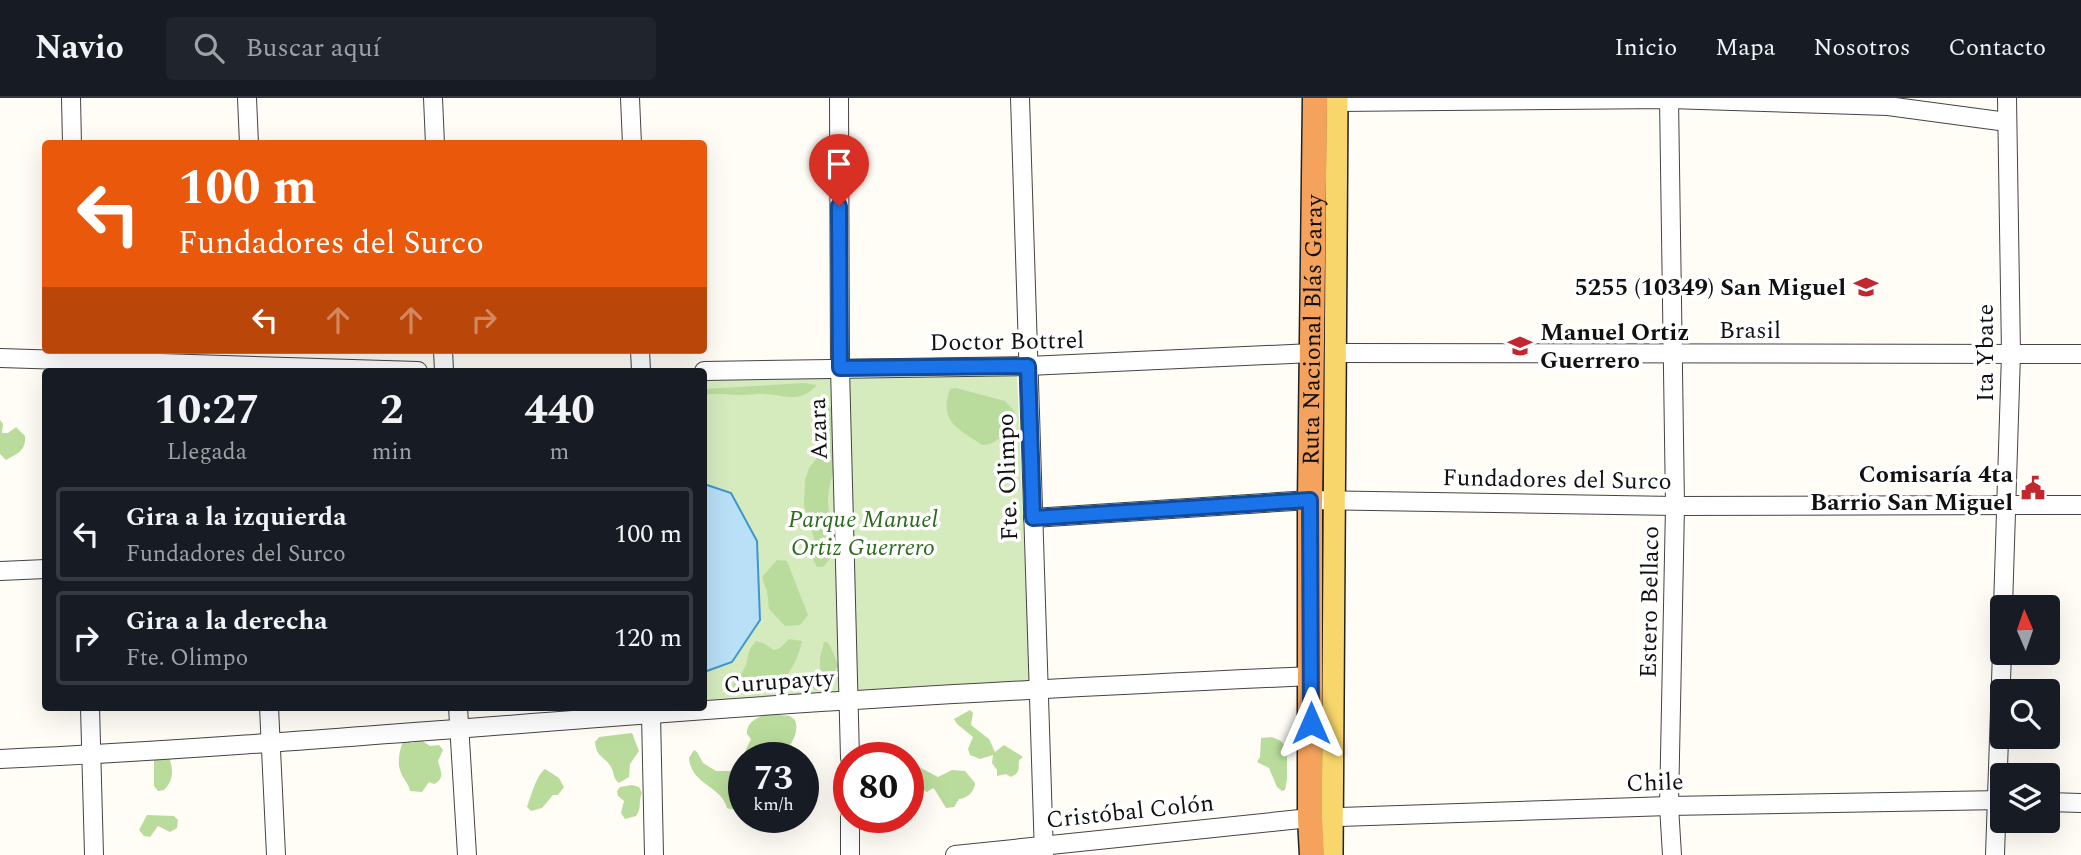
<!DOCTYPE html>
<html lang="es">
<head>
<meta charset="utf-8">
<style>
	body { margin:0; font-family:Spectral,serif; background:#20242c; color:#f1f3f6; height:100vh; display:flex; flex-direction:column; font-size:26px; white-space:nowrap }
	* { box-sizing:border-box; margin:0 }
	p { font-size:23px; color:#9ea1a6 }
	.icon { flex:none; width:38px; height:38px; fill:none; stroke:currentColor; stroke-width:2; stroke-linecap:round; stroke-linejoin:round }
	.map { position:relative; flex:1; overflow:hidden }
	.sheet { position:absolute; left:42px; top:270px; width:665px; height:343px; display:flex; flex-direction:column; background:#171b24; border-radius:7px; box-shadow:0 7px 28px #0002 }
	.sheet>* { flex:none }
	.guide { position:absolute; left:42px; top:42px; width:665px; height:214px; border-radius:7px; box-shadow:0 7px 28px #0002; background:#ea580c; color:#fff; overflow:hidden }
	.needle { width:46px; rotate:358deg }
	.tools { position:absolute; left:1990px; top:497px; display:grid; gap:14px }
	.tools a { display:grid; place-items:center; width:70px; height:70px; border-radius:7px; background:#171b24; box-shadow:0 7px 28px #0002; font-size:35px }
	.speed { position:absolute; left:728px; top:644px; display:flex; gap:14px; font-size:35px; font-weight:700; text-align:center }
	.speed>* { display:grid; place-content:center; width:91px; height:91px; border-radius:50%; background:#171b24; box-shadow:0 7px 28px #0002; line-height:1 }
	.speed small { font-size:18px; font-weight:400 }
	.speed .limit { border:10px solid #d22; background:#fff; color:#111 }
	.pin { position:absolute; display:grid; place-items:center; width:60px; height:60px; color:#fff; margin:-72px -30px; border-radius:50% 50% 50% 0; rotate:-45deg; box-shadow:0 0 7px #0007 }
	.pin .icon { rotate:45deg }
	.me { position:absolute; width:77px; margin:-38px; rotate:0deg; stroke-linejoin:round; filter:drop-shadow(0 0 5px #0008) }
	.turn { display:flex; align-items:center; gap:24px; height:147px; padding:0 21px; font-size:32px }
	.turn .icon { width:91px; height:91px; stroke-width:2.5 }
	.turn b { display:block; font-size:49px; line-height:60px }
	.lanes { display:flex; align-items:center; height:66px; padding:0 21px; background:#0003; justify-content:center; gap:35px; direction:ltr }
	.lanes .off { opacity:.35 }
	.eta { display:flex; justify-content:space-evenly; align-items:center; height:119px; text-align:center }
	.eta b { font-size:42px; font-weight:700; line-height:49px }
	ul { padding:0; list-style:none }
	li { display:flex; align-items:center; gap:21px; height:94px; margin:0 14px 10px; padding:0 7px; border:4px solid #363941; border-radius:7px }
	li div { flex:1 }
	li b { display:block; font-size:26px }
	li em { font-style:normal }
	header { display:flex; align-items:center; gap:42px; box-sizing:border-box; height:98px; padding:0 35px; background:#171b24; border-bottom:2px solid #363941 }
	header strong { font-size:33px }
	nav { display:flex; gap:38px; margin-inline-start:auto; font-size:24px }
	.search { width:490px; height:63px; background:#20242c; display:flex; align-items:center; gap:18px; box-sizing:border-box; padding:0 24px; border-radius:7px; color:#9ea1a6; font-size:26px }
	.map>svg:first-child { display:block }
</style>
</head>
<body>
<header>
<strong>Navio</strong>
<div class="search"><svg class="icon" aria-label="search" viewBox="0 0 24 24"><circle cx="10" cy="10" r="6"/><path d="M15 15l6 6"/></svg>Buscar aquí</div>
<nav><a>Inicio</a><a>Mapa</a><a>Nosotros</a><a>Contacto</a></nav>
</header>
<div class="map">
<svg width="2081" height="757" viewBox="0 0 2081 757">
	<rect width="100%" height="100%" fill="#fffdf5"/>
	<polygon fill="#d5ebbd" points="1017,274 1030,583 704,605 704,277"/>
	<g fill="#b9dc9c">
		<path d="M804,285L817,287C801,305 786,298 766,296C758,295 750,297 743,297C729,297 718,294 704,297V291Z"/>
		<path d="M956,290L1005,303L1015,314C1015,328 997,348 982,347C959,331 938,324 950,291Z"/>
		<path d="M823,306L832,310C831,326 835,329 837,342C840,363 828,383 828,402C828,431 847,444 823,469H817L811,458L814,440L804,408L805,382L809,370L825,350V343L812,321L818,310Z"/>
		<path d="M0,322L3,326L2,335H8L16,329L25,338C26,353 17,356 6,362L0,356Z"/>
		<polygon points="777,462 787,463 808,517 800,527 785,528 769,511 767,493 762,479"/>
		<path d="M789,541L802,543C795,576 769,611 732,592C733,581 740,580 744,571C750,560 745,555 756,543L763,545L774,552L780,550Z"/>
		<polygon points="824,544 827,544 829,546 839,568 834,574 831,587 816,592 810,588 809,582 820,570 820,560"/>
		<path d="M970,612L973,615L971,627L989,641L995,654L1004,647L1023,659L1019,662C1018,671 1021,674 1011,679L1006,676L997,678V672L992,665L993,657L980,661L970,657L968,651L973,639L957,626L954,621Z"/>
		<path d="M770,616L790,618L795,622C800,636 790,648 781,660H744V669L741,662L751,641L747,636C746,623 759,618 770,616Z"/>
		<path d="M632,635L639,653L630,666L629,679L619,685C612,679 615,676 611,669C604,657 597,661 595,644L599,639Z"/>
		<polygon points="1272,639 1281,643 1287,651 1287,682 1285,692 1282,693 1277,689 1269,670 1257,664 1260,659 1261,640"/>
		<path d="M404,642L412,645L421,642L430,648L439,647L443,652L438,663C440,672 446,680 434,686L429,684L422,694L410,693C408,684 402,680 400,672C397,664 400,649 404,642Z"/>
		<path d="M694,652L697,654L703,665L716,673H732L744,681V705C739,710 734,713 727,710C722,688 691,687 689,660Z"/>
		<path d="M168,656C173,669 175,681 164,692L158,693L154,688V661Z"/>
		<path d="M921,670L938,679L952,672L965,673L975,685C974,694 968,700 959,701L954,709L946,710L935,692L933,690L927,694L917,689V674Z"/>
		<path d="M545,671L559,680L564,689L558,697H553L542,710L531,713L527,709C531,698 536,678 545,671Z"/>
		<path d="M632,687L639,689L642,695C638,703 642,711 636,718L625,721L621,715L624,703L618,698L617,693L620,689Z"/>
		<polygon points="147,717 174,718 178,722 177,730 170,734 158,728 150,739 144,738 139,732"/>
	</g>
	<polygon fill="#b9e0f7" stroke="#3f96cf" stroke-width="2" points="704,386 731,395 757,443 760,522 732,564 704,574"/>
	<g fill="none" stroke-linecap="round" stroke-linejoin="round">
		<g stroke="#444" stroke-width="20">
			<g id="minor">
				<polyline points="71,0 72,46"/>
				<polyline points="247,0 249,46"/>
				<polyline points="433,0 435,46"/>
				<polyline points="630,0 632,46"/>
				<polyline points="839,0 840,270 850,660"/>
				<polyline points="1020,0 1044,757"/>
				<polyline points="1669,0 1675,408 1669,708 1672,757"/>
				<polyline points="1337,4 1669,1 1888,8 2007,24"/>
				<polyline points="443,252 444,273"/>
				<polyline points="640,252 641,273"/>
				<polyline points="1335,255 2081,256"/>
				<polyline points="0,260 418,273"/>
				<polyline points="704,273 1028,268 1312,255"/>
				<polyline points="1033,420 1310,402 1675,408 2081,407"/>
				<polyline points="0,473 46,471"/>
				<polyline points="2003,509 2011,256 2007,0"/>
				<polyline points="90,609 94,757"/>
				<polyline points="269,609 276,757"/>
				<polyline points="458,609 467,757"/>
				<polyline points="651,616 654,757"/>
				<path d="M0,661C218,651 435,632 652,616C872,599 1091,588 1311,578"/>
				<polyline points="2048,704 2081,705"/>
				<polyline points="850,757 850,719"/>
				<polyline points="955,757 1310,720 1669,708 2002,702"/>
				<polyline points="1995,757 2002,554"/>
			</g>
		</g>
		<g stroke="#222" stroke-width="24">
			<polyline id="major" points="1332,757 1337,0"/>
		</g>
		<g stroke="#222" stroke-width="27">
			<g id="highway">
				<path id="s1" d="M1312,757L1310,720V402L1315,0"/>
			</g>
		</g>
		<use href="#minor" stroke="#fff" stroke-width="18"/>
		<use href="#major" stroke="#f9d66b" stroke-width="21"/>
		<use href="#highway" stroke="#f5a25d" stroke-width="24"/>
	</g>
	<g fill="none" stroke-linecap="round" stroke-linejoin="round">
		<g stroke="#114b97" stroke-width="18">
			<polyline id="route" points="839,108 840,270 1028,268 1033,420 1310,402 1311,625"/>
		</g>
		<use href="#route" stroke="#1a73e8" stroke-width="12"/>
	</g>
	<defs>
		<g id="school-bare" transform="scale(1.89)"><path d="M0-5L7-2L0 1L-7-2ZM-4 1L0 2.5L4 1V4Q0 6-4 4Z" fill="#c4262e" stroke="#fff" stroke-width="2.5" paint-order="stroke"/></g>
		<g id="civic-bare" transform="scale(1.89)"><path d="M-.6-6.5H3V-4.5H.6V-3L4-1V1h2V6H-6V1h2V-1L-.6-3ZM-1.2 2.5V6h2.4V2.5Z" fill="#c4262e" stroke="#fff" stroke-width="2.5" paint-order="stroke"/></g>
	</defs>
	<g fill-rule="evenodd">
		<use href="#school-bare" x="1866" y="189"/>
		<use href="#school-bare" x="1520" y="248"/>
		<use href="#civic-bare" x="2033" y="390"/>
	</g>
	<g text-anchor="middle" stroke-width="7" stroke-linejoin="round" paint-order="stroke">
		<g font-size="24" font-weight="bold" fill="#111" stroke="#fff" text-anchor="end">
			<text x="1846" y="197">5255 (10349) San Miguel</text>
			<text x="1540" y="242" text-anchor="start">Manuel Ortiz<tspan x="1540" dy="28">Guerrero</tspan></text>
			<text x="2013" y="384">Comisaría 4ta<tspan x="2013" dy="28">Barrio San Miguel</tspan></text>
		</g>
		<g font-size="24" fill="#111" stroke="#fff">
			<text dy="8" stroke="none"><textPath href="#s1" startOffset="525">Ruta Nacional Blás Garay</textPath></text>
			<text x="1750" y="240">Brasil</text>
			<text transform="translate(1007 243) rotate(-1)" y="8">Doctor Bottrel</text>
			<text transform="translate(1985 255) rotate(-90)" y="8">Ita Ybate</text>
			<text transform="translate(818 331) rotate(-92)" y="8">Azara</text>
			<text transform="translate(1007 379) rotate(-92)" y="8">Fte. Olimpo</text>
			<text transform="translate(1557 381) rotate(1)" y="8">Fundadores del Surco</text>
			<text transform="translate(1649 504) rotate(-89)" y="8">Estero Bellaco</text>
			<text transform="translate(779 583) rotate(-4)" y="8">Curupayty</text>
			<text transform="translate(1655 684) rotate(-2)" y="8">Chile</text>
			<text transform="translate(1130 713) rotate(-6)" y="8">Cristóbal Colón</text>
		</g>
		<g font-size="24" font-style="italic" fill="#2f6b1f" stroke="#fff">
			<text x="863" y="429">Parque Manuel<tspan x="863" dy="28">Ortiz Guerrero</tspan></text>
		</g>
	</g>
</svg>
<div class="tools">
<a><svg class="needle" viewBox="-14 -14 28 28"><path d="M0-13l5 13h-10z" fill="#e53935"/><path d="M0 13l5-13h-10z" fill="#9ea1a6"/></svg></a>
<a><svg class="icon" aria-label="search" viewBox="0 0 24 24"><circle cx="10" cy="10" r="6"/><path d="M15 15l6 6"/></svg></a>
<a><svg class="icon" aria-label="layers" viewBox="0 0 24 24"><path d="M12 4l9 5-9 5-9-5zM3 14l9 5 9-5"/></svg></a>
</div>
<div class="speed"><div>73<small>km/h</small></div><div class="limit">80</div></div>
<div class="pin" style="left:839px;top:108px;background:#d93025"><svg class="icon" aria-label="arrive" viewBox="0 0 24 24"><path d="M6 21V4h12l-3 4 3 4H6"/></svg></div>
<svg class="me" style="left:1311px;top:625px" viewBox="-20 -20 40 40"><path d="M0-17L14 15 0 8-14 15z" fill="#1a73e8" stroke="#fff" stroke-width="4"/></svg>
<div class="guide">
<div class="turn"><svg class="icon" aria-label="left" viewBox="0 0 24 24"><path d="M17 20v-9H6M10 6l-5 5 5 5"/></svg><div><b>100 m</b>Fundadores del Surco</div></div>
<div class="lanes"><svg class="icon" aria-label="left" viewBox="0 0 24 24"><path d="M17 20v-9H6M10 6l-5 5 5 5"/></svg><svg class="icon off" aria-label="ahead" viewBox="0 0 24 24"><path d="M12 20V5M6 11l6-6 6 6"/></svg><svg class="icon off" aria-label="ahead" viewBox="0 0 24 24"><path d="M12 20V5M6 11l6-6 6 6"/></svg><svg class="icon off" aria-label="right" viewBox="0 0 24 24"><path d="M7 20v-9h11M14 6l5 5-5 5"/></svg></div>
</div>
<section class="sheet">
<div class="eta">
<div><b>10:27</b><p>Llegada</p></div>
<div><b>2</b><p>min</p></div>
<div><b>440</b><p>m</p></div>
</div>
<ul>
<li><svg class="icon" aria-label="left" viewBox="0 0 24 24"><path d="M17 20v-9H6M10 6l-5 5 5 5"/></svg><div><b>Gira a la izquierda</b><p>Fundadores del Surco</p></div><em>100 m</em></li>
<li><svg class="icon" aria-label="right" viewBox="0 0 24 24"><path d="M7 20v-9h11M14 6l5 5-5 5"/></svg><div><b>Gira a la derecha</b><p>Fte. Olimpo</p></div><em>120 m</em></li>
</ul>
</section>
</div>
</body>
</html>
